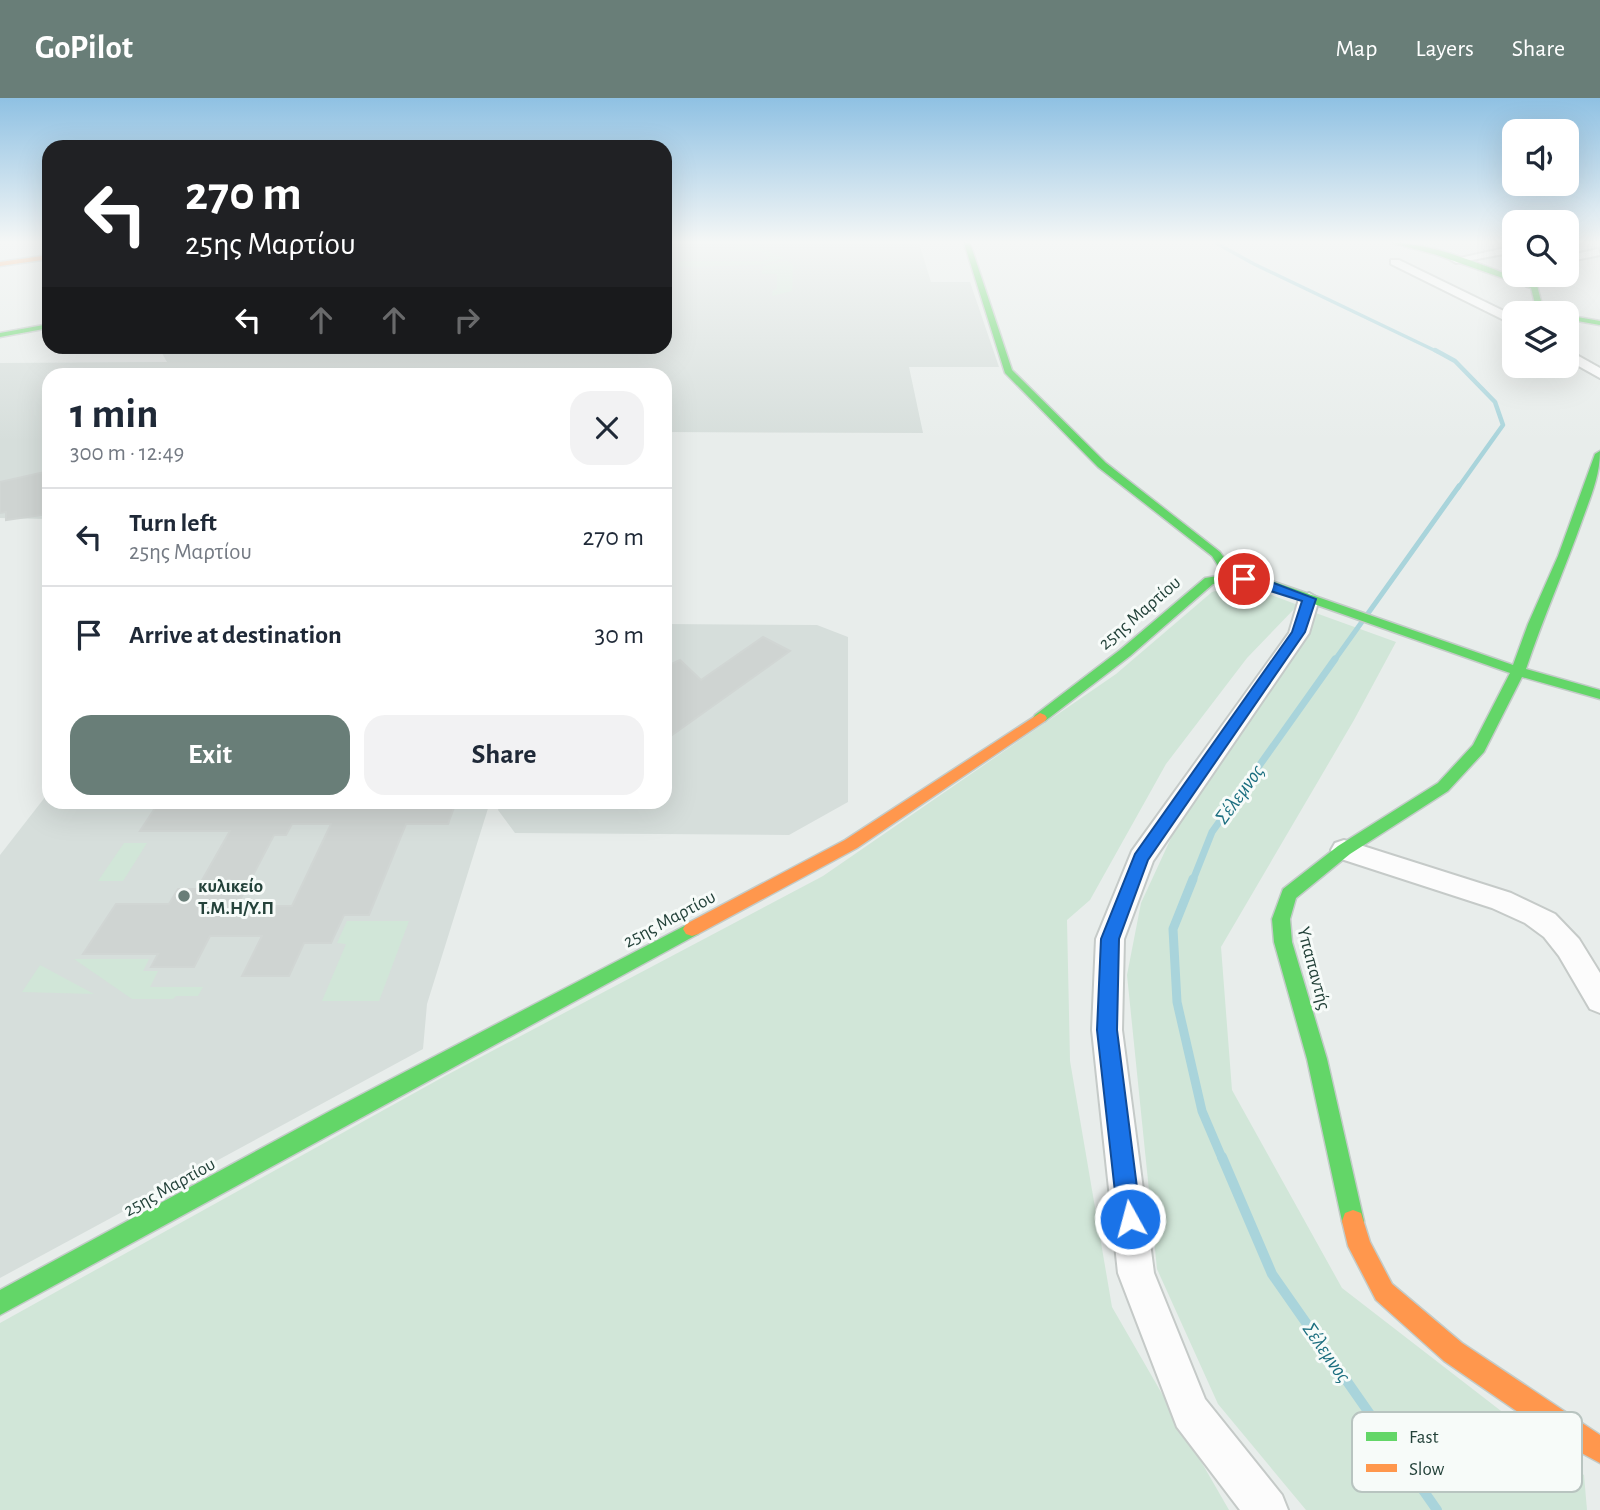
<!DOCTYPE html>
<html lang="en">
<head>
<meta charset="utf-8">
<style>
	body { margin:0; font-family:"Alegreya Sans",sans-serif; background:#f2f2f3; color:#1f2937; height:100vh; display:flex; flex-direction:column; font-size:26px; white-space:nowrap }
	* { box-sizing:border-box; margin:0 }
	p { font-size:23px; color:#747a83 }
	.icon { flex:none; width:38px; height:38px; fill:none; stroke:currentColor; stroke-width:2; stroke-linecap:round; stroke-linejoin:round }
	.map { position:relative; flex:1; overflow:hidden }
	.sheet { position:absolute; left:42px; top:270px; width:630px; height:441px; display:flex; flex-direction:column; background:#fff; border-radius:21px; box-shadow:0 7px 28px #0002 }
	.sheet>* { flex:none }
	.hud { position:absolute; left:42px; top:42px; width:630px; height:214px; border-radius:21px; box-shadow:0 7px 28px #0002; background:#202124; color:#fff; overflow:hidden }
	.controls { position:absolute; left:1502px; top:21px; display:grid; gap:14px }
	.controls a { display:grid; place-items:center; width:77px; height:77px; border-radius:14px; background:#fff; box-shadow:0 7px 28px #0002; font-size:35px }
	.pin { position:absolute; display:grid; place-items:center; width:60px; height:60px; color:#fff; margin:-30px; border:4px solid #fff; border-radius:50%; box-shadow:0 2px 7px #0007 }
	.me { position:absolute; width:77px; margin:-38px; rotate:353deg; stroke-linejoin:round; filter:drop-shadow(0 0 5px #0008) }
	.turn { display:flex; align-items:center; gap:24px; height:147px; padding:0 28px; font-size:32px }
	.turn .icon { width:91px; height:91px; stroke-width:2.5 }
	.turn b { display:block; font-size:49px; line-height:60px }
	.lanes { display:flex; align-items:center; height:66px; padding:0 28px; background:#0003; justify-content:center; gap:35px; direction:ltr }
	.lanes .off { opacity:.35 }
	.round { display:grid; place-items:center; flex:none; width:74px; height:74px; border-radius:21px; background:#f2f2f3 }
	.head { display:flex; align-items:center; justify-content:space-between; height:119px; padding:0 28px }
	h1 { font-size:42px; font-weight:700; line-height:52px }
	.cta { display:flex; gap:14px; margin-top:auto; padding:14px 28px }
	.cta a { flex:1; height:80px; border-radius:21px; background:#697e78; color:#fff; font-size:28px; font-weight:700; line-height:80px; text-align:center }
	.cta a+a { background:#f2f2f3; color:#1f2937 }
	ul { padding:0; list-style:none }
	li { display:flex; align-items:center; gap:21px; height:98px; padding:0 28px; border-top:2px solid #e0e1e3 }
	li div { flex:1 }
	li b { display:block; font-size:26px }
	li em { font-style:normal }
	header { display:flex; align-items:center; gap:42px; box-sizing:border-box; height:98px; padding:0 35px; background:#697e78; color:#fff }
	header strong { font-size:33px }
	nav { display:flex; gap:38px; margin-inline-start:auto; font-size:24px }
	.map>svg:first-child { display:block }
</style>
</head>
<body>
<header>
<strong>GoPilot</strong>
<nav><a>Map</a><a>Layers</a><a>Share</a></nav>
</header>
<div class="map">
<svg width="1600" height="1412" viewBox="0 0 1600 1412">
	<rect width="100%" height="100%" fill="#e8edeb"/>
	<g fill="#d6dedb">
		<polygon points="665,145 919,145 931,184 970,184 999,269 909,269 923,335 665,334 665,276 49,276 49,421 0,420 0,265 167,264 158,248 665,248"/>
		<polygon points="665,526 817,527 848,539 848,704 789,737 515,735 498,712 501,704 665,704"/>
		<polygon points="49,694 49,704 490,704 427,906 423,951 0,1180 0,757"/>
	</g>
	<g fill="#d1e6d8">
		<polygon points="736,145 751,146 785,160 761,167 676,169 678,163 762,163 770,160 760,153 720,153 735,152"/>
		<polygon points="787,162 793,168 792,193 772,198 773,192 777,191 777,176 762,176 762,172 788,171 763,171 763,168"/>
		<polygon points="1233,488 1263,494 1298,507 1247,560 1166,666 1090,802 1067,822 1070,963 1112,1209 1229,1412 0,1412 0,1225 445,978 823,778 1116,576 1212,494"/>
		<polygon points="1313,514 1396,544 1354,622 1221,849 1232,992 1342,1190 1584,1377 1587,1412 1306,1412 1218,1306 1157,1171 1127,877 1141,805 1184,712"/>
		<polygon points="124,745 147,745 123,783 98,783"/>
		<polygon points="347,823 409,823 379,903 322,903 346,846 337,845"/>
		<polygon points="74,861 149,861 143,873 158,873 150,889 203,889 198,898 176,898 173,901 132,901"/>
		<polygon points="40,867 94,896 22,894"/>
	</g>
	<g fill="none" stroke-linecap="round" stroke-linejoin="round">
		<polyline stroke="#a9d4db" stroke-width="3.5" points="1216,145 1254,166 1438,254"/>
		<polyline stroke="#a9d4db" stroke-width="4.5" points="1435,252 1455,263 1495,304 1503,327 1458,390"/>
		<polyline stroke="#a9d4db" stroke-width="5" points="1334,563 1459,388"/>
		<polyline stroke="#a9d4db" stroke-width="7" points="1193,782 1212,734 1335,561"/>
		<polyline stroke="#a9d4db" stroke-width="9" points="1193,781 1173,831 1177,904 1202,1013 1222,1060"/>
		<polyline stroke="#a9d4db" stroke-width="10" points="1222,1059 1272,1176 1437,1412"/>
	</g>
	<g fill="#cfd4d2" stroke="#d1d6d4" stroke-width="2" fill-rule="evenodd">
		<polygon points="49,373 49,416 6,422 6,414 0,415 0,384"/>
		<polygon points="763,539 790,553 665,642 665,569 680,562 701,582"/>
		<path d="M159,704H456L448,726H406L369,817H344L331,845H304L289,878H242L262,838H210L194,869H151L158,856H83L116,806H169L178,791H197L230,733H140ZM292,726H331L292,808H237L274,737H286Z"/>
	</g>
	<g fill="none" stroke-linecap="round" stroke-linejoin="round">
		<g stroke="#c5cac8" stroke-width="4">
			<g id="street">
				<polygon points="1514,148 1514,154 1456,165 1451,162"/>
				<polygon points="1598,151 1600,157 1566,164 1566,158"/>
				<polygon points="1391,162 1399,162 1514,218 1514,227 1391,166"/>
				<polygon points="1566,251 1600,270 1600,280 1566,261"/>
				<polygon points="1309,495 1319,501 1309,535 1153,763 1124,841 1122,932 1154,1175 1205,1301 1282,1397 1288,1412 1240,1412 1177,1329 1118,1175 1092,932 1096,841 1132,753 1289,535 1299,501"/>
				<polygon points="1344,742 1511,795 1555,816 1579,841 1600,875 1600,915 1590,911 1559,858 1544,839 1525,825 1492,810 1335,759 1331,752 1335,745"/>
			</g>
		</g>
		<g stroke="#c3cbc8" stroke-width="3">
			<g id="fast">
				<path d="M964,145H970L1012,272L1106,365L1220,454L1236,477L1263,480L1513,567L1528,526L1558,458L1595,356L1600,353C1600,377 1591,398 1583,420C1565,471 1543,520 1526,571L1600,592V601L1522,579L1484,654L1448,693L1350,756L1296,800L1290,821L1292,844L1327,961L1364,1123L1361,1131L1353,1134L1345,1131L1342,1123L1307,961L1274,844L1272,821L1283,791L1338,748L1438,685L1473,647L1510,575L1257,486L1232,484L1213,486L1130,558L1045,623H1035L1033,620L1035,617L1120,552L1205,480L1224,477L1212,458L1098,369L1005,275Z"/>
				<path d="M1393,145C1438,145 1494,173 1537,187L1542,207L1556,215H1547L1536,210L1531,190L1437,157Z"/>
				<polygon points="1566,217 1600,223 1600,227 1566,221"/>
				<polygon points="49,226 49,230 0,239 0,235"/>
				<polygon points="692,824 698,826 701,831 698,836 0,1217 0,1192 332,1012"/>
			</g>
		</g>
		<g stroke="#c3cbc8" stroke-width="3">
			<g id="slow">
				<polygon points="49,157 49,161 0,168 0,164"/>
				<polygon points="1040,615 1045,617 1047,620 1045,623 857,750 698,836 692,838 686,836 683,831 686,826 845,742"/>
				<polygon points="1353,1112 1361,1115 1370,1144 1392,1186 1462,1245 1600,1337 1600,1365 1563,1345 1444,1263 1376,1202 1348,1148 1342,1123 1345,1115"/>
			</g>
		</g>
		<use href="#street" fill="#fcfcfc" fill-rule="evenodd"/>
		<use href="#fast" fill="#63d668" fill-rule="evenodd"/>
		<use href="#slow" fill="#ff974d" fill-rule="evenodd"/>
	</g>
	<linearGradient id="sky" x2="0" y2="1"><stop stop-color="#8fc1e3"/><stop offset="0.42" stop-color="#f5f7f6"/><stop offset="1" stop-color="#f5f7f6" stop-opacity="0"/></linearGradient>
	<rect width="1600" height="343" fill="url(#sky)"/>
	<polygon fill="#1a73e8" stroke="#114b97" stroke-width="2" points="1244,477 1263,481 1316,501 1305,534 1148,762 1119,841 1117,932 1141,1121 1138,1129 1130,1132 1122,1129 1118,1121 1097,932 1101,841 1135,756 1292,534 1302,503 1239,483 1239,478"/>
	<circle fill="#697e78" stroke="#f7fbf9" stroke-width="2.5" cx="184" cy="798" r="7"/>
	<g text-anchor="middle" stroke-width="6" stroke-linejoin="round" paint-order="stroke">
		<g font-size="19" fill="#24423a" stroke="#f7fbf9">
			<text transform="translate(1139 514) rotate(-41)" y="7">25ης Μαρτίου</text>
			<text transform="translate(669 820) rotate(-28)" y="7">25ης Μαρτίου</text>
			<text transform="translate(1315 870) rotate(75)" y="7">Υπαπαντής</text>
			<text transform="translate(169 1088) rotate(-29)" y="7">25ης Μαρτίου</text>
		</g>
		<g font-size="19" font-weight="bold" fill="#24423a" stroke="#f7fbf9" text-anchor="start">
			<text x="198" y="794">κυλικείο<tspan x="198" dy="22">Τ.M.Η/Υ.Π</tspan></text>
		</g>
		<g font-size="21" font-style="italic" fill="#1c6f80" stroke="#f7fbf9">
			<text transform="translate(1239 696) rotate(-54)" y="7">Σέλεμνος</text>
			<text transform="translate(1327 1254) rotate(55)" y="7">Σέλεμνος</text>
		</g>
	</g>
	<rect x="1352" y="1314" width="230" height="80" rx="10" fill="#f7fbf9" stroke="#b8c4c0" stroke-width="2"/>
	<rect x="1366" y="1334" width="31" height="9" fill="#63d668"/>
	<rect x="1366" y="1366" width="31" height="8" fill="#ff974d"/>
	<g font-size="19" fill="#24423a">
		<text x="1409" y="1345">Fast</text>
		<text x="1409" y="1377">Slow</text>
	</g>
</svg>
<div class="controls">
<a><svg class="icon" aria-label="sound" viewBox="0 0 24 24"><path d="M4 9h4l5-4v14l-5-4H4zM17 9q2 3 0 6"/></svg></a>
<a><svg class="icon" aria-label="search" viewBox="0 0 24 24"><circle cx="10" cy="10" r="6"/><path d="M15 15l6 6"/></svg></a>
<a><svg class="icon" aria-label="layers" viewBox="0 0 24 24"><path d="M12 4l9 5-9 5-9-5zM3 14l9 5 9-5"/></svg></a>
</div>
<div class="pin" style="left:1244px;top:481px;background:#d93025"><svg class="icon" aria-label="arrive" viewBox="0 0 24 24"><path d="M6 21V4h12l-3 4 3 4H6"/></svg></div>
<svg class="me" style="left:1130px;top:1121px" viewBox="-20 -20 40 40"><circle r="17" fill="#1a73e8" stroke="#fff" stroke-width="3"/><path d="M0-11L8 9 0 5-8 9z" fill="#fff"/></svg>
<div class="hud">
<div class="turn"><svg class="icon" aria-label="left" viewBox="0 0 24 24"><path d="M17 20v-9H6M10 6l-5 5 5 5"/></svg><div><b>270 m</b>25ης Μαρτίου</div></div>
<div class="lanes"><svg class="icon" aria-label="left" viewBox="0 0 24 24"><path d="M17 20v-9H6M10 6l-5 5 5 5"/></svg><svg class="icon off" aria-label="ahead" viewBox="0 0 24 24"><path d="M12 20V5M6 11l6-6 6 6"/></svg><svg class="icon off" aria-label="ahead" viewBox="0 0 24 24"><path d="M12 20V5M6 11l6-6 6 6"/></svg><svg class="icon off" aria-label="right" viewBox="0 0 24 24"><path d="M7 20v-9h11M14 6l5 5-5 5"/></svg></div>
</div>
<section class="sheet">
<div class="head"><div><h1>1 min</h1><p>300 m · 12:49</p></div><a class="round"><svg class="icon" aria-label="close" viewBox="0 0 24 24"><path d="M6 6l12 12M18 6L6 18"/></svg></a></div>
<ul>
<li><svg class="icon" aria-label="left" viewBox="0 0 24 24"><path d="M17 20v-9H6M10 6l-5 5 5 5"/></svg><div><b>Turn left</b><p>25ης Μαρτίου</p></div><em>270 m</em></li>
<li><svg class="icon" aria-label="arrive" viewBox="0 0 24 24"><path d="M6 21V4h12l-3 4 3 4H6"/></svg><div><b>Arrive at destination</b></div><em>30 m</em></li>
</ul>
<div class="cta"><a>Exit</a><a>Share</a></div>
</section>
</div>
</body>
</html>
